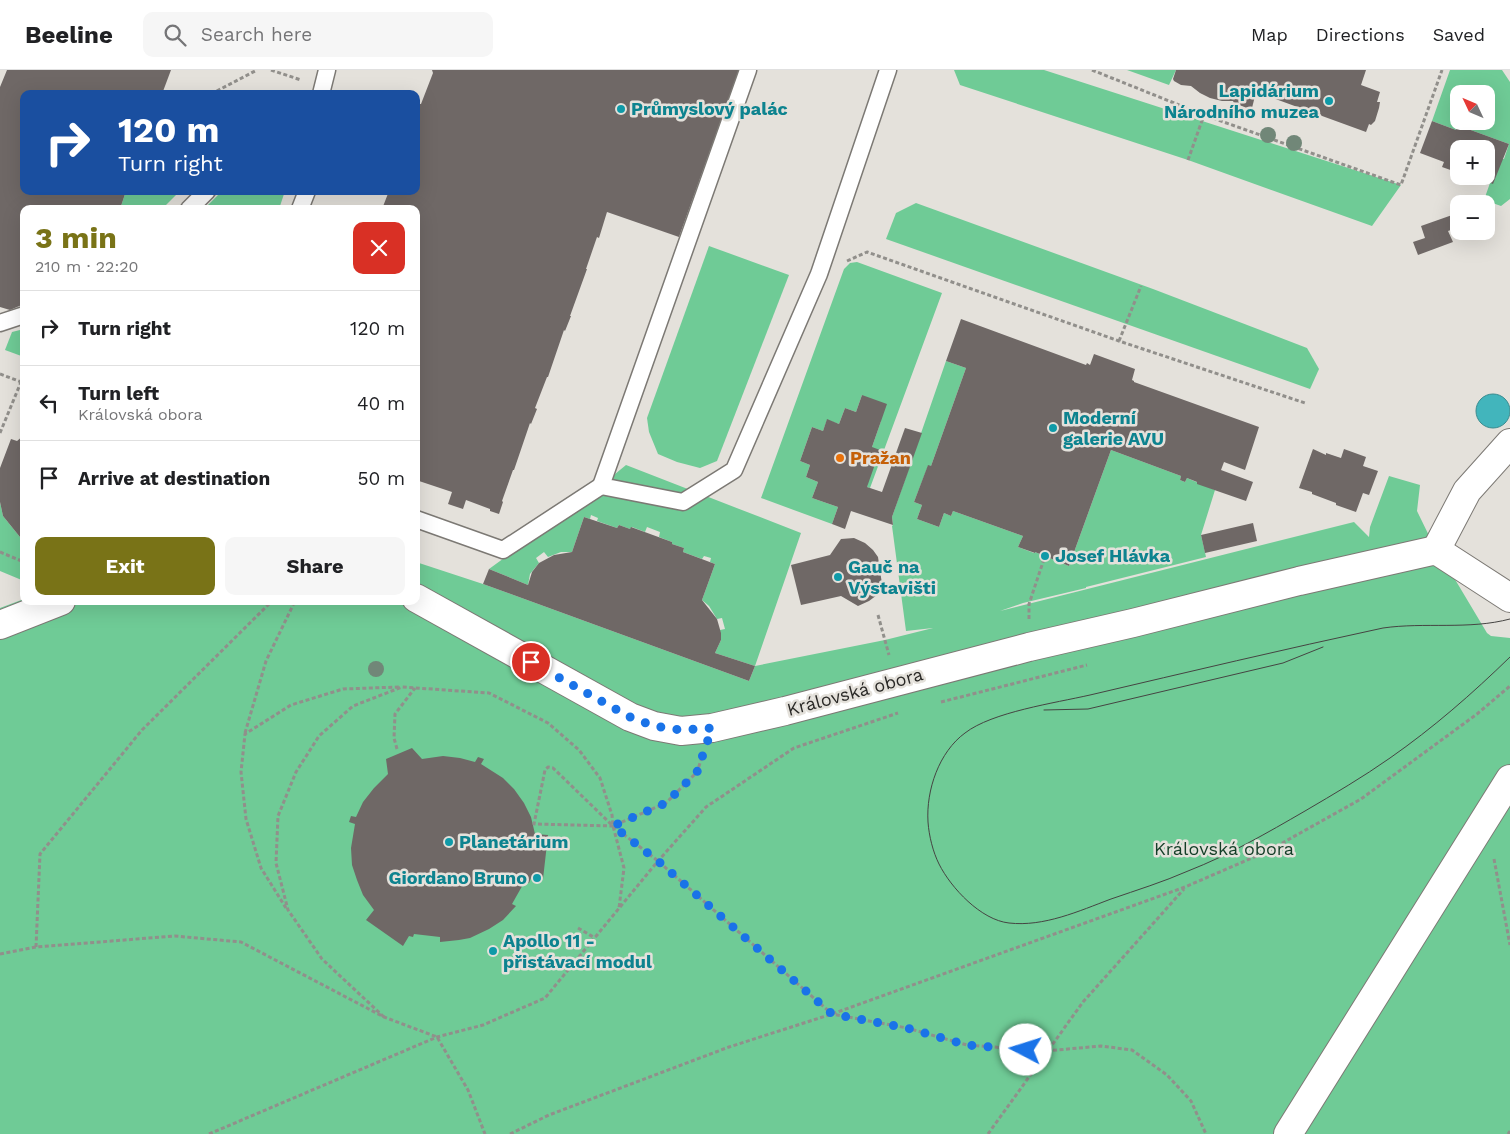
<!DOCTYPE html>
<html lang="en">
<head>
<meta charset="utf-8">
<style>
	body { margin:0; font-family:"Work Sans",sans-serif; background:#f6f6f6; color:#202124; height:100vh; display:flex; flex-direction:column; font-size:19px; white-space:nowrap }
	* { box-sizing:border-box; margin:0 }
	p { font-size:16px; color:#757577 }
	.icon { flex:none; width:28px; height:28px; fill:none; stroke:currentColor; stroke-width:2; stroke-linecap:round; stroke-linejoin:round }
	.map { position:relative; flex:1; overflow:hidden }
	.panel { position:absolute; left:20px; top:135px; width:400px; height:400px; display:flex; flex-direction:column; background:#fff; border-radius:10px; box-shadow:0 5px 20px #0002 }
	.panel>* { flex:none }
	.banner { position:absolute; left:20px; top:20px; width:400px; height:105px; border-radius:10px; box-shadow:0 5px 20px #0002; background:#1a4fa0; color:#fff; overflow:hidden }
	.needle { width:32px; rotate:314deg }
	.tools { position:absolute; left:1450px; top:15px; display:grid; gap:10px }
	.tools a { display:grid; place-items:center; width:45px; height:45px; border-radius:10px; background:#fff; box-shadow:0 5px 20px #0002; font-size:25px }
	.pin { position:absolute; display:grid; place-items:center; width:42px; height:42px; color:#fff; margin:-21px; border:2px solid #fff; border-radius:50%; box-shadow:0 1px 5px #0007 }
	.me { position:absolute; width:55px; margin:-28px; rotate:275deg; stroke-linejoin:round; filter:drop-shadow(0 0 4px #0008) }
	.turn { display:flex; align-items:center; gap:18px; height:105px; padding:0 15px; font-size:22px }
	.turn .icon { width:65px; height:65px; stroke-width:2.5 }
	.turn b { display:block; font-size:35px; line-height:42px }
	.round { display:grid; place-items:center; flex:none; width:52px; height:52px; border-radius:10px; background:#f6f6f6 }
	.headline { display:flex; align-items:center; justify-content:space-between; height:85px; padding:0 15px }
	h1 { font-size:30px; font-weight:700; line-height:38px; color:#797317 }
	.primary-button { display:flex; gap:10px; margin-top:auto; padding:10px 15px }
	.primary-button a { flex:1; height:58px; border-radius:10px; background:#797317; color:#fff; font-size:20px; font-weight:700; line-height:58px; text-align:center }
	.primary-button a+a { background:#f6f6f6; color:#202124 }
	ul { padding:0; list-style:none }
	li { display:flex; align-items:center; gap:15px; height:75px; padding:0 15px; border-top:1px solid #e0e0e0 }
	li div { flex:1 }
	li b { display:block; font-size:19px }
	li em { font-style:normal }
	header { display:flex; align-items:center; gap:30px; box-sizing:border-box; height:70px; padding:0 25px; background:#fff; border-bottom:1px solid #e0e0e0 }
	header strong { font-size:24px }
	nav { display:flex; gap:28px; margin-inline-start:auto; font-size:18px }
	.search { width:350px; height:45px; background:#f6f6f6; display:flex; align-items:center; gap:12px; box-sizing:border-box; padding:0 18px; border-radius:10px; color:#757577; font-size:19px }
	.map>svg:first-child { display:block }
</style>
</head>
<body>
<header>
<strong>Beeline</strong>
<div class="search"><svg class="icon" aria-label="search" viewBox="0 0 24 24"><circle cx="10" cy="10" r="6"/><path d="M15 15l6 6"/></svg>Search here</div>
<nav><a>Map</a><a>Directions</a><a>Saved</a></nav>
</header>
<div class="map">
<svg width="1510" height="1064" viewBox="0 0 1510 1064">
	<rect width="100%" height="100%" fill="#e4e1db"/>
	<g fill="#6fcb96" fill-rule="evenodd">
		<polygon points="954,0 1044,0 1401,115 1372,156 1188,90 960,15"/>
		<polygon points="1127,0 1176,0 1169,15"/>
		<path d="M1450,0H1502L1510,12V129L1501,136L1484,130L1490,113L1502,89H1504L1509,74L1457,55L1456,60L1432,51ZM1459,24H1486V51H1459Z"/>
		<polygon points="126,121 180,121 162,139 120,139"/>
		<polygon points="222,121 285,121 279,139 204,139"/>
		<polygon points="916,133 1153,219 1307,278 1319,299 1310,319 886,169 896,143"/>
		<polygon points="709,176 789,205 717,391 700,398 677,392 658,384 649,362 647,348"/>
		<polygon points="857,192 942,223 870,418 867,417 872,377 881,351 862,325 856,342 845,338 839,354 827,350 823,361 812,357 800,391 810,395 806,407 818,412 812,428 838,437 832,454 761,428 844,199 850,193"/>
		<polygon points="24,259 24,287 5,280 12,262"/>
		<polygon points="946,291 966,298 931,396 928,396 914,432 922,435 917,449 939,457 944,443 951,446 953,441 1023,466 1018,477 1034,483 1035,482 1069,496 1111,380 1181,406 1180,410 1185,412 1187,408 1215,420 1201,465 1206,487 1086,517 1086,518 1023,533 1000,541 1354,452 1369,467 1370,457 1389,406 1420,415 1417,441 1436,480 1447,496 1487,563 1491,566 1510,568 1510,1064 0,1064 0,538 24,529 24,531 416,531 416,492 483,514 749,611 755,596 715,583 721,570 720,560 725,559 722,548 717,549 709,536 702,530 715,494 710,492 711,488 704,486 702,489 683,482 684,478 672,474 672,472 659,467 660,462 647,457 645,462 632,457 630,459 619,455 617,458 597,451 598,448 591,445 590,449 584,447 572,482 561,482 548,487 544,482 536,488 539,493 530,504 528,515 489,499 575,437 626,395 801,463 755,596 885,570 933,558 906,561 892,456 893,455 892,447"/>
		<polygon points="0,432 3,446 24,472 24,511 0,501"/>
	</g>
	<circle fill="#42b5bc" stroke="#3b8b8f" cx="1493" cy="341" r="17"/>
	<g fill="#6f6866">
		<polygon points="7,0 171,0 162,24 24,24 24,121 126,121 120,139 24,139 24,234 10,240 0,237 0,17"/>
		<polygon points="432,0 739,0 679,167 607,142 599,168 597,167 586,199 587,199 570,246 571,246 565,261 564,260 548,307 547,307 535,338 537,339 531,354 530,353 514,400 513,400 502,431 503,432 499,444 490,441 490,439 466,430 463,439 448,434 452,422 416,410 416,139 382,139 389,121 416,121 416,43 420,34 421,34 433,3"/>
		<polygon points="1176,0 1366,0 1361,15 1380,22 1377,32 1380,32 1379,38 1375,51 1371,55 1369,54 1366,62 1256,22 1252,38 1247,38 1234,33 1233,31 1222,31 1210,28 1200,23 1191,16 1181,15 1174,11 1173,9"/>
		<polygon points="1432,51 1456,60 1457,55 1509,74 1493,114 1473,106 1486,106 1486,79 1459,79 1459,103 1442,97 1444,92 1420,83"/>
		<polygon points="1455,144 1459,157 1448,161 1453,172 1418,185 1413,172 1425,168 1421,156"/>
		<polygon points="961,249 1086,295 1087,293 1090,295 1094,284 1135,299 1132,310 1134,311 1134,312 1259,357 1245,400 1224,392 1221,400 1253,412 1246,431 1197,414 1197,412 1187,408 1185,412 1180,410 1181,406 1111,380 1069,496 1035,482 1035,483 1018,477 1023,466 953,441 951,446 944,443 939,457 917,449 922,435 914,432 928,395 931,396 966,298 946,291"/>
		<polygon points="862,325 887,334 872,377 880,380 867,417 882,422 905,358 922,363 892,447 893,455 851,441 845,459 832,454 838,437 812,428 818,412 806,407 810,395 800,391 812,357 823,361 827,349 839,354 845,338 856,342"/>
		<polygon points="24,365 24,472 3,446 0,432 0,398 11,369 17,371"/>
		<polygon points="1313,379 1326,385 1326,383 1341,388 1344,379 1366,387 1363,396 1378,401 1369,425 1363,423 1356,442 1336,435 1336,433 1312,424 1312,422 1299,418"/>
		<polygon points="584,447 617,458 619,455 630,459 631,457 672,472 672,474 684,478 683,482 715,494 702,530 717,549 721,563 721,570 715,583 755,596 749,611 483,514 489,499 528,515 532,502 539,493 554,485 572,482"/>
		<polygon points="1253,453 1257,471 1205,483 1201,465"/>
		<polygon points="854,468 865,473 873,480 878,487 882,514 877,525 869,531 858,536 841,526 801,535 791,495 830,485 841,469"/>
		<polygon points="412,678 422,689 443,686 460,688 475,692 478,687 484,689 481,694 503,708 514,719 524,733 531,747 535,764 548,765 543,809 531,808 529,813 525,811 512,834 516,836 503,850 489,859 470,868 459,870 440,872 440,867 414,864 413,867 409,866 403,876 366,850 374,840 363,825 357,810 352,795 351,778 355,754 349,752 351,746 356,747 363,732 374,718 388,704 386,689"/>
	</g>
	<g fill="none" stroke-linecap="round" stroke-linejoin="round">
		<g stroke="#7c7974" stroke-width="19">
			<g id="lane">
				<polyline points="748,0 601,416 683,432 734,400 819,204 888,0"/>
				<polyline points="321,24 327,0"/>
				<polyline points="189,139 207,121"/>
				<polyline points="300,139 307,121"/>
				<polyline points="0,253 24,245"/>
				<polyline points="416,449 503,480 601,416"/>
			</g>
		</g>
		<g stroke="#7c7974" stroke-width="30">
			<g id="street">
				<polyline points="1436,480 1467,421 1510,373"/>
				<polyline points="416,528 630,647 654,656 681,661 712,658 785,641 1029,577 1133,553 1299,511 1436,480 1510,528"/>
				<polyline points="0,555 61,531"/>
				<polyline points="1288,1064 1510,709"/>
			</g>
		</g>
		<g stroke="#918f8b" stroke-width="3" stroke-dasharray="4 2.5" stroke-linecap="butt">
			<polyline points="271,0 301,10"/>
			<polyline points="1092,0 1204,45 1401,115 1442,0"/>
			<polyline points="211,24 257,0"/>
			<polyline points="1188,90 1204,45"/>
			<polyline points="847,191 867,182 1119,271 1305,333"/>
			<polyline points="1119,271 1141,216"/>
			<polyline points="0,304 24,313"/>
			<polyline points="0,363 21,312"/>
			<polyline points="0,482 24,492"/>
			<polyline points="878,545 889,585"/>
			<polyline points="1029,549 1029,534 1045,486"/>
			<polyline points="941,632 1087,595"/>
			<polyline points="245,663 266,591 295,531"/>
			<polyline points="397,679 394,668 395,644 415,618"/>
			<polyline points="702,687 697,702 666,733 613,756 534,754 545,700 548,697 553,698 613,756 658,791 832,944 907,958 967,975 1046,981 1101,976 1132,980 1167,1005 1191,1031 1206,1064"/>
			<polyline points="1494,789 1510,875"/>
			<polyline points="286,838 261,798 246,749 241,702 245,664 291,635 343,619 399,617"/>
			<polyline points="578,858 595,868"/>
			<polyline points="36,877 40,784 142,660 272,531"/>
			<polyline points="0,884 36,877 175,866 241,872 384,947 437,967 468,1020 485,1064"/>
			<polyline points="384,947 322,889 288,840 276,793 278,746 296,702 319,666 353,636 402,617 489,623 548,653 579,680 600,708 612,745 613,756 624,798 619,838"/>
			<polyline points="209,1064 437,967 483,955 545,928 658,791 706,737 794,678 898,643"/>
			<polyline points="510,1064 549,1045 729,977 832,944 1185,817 1268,781 1361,729 1477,644 1510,616"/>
			<polyline points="988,1064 1083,932 1184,819"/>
			<polyline points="1508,1064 1510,1061"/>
		</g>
		<use href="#lane" stroke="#fff" stroke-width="16"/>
		<use href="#street" stroke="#fff" stroke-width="28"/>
		<g stroke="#454442" stroke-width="1">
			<path d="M1510,549C1469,560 1425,552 1383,558C1285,579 1188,602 1090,625C1055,633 992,642 965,663C939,682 926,720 928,752C929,766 933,782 939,794C951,818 981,850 1009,853C1044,857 1079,841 1111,829C1137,820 1163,812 1188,801C1229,785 1267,763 1305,741C1334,724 1363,707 1390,688C1433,658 1472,624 1510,587"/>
			<polyline points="1044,640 1088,639 1283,593 1323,577"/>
		</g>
	</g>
	<g fill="#718778">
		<circle cx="1268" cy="65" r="8"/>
		<circle cx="1294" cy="73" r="8"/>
		<circle cx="376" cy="599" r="8"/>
	</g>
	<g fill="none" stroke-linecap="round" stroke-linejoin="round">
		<polyline stroke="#1a73e8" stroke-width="9" stroke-dasharray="0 16.2" points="531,592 630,647 654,656 681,660 712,658 697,702 666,733 613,756 658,791 832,944 907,958 967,975 1026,980"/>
	</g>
	<g fill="#0f9aa8" stroke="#e4e1db" stroke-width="2">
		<circle cx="1329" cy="31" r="5"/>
		<circle cx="621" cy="39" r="5"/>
		<circle cx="1053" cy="358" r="5"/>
		<circle cx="1045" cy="486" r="5"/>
		<circle cx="838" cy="507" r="5"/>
		<circle cx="449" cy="772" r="5"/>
		<circle cx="537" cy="808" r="5"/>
		<circle cx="493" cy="881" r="5"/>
	</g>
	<circle fill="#e8710a" stroke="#e4e1db" stroke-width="2" cx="840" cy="388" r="5"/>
	<g text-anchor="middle" stroke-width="5" stroke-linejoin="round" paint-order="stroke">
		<g font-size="18" font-weight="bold" fill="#0d838f" stroke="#e4e1db" text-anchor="start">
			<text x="1319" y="27" text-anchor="end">Lapidárium<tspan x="1319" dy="21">Národního muzea</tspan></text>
			<text x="631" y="45">Průmyslový palác</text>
			<text x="1063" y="354">Moderní<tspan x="1063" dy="21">galerie AVU</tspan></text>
			<text x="1055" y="492">Josef Hlávka</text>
			<text x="848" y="503">Gauč na<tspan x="848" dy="21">Výstavišti</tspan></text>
			<text x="459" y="778">Planetárium</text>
			<text x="527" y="814" text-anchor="end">Giordano Bruno</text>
			<text x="503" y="877">Apollo 11 -<tspan x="503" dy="21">přistávací modul</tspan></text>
		</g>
		<g font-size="18" font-weight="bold" fill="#c56008" stroke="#e4e1db" text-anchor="start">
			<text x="850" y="394">Pražan</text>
		</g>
		<g font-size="18" fill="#2a2927" stroke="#e4e1db">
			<text transform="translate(855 622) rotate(-15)" y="6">Královská obora</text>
		</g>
		<g font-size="18" fill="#133e27" stroke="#e4e1db">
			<text x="1224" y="785">Královská obora</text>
		</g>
	</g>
</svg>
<div class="tools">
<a><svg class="needle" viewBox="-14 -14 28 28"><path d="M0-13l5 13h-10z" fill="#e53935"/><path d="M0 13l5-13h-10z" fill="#757577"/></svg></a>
<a>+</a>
<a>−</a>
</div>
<div class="pin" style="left:531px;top:592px;background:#d93025"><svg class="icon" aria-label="arrive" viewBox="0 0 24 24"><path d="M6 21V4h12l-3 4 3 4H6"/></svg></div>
<svg class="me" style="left:1026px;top:980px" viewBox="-20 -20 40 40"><circle r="19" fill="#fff"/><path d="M0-13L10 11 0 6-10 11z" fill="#1a73e8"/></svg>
<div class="banner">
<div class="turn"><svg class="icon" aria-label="right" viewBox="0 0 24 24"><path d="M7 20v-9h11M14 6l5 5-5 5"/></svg><div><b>120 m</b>Turn right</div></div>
</div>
<section class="panel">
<div class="headline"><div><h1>3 min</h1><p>210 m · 22:20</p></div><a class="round" style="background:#d93025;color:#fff"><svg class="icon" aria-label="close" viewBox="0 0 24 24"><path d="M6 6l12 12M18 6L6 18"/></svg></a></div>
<ul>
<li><svg class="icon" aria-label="right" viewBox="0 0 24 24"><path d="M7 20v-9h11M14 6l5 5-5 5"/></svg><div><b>Turn right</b></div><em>120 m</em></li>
<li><svg class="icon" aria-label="left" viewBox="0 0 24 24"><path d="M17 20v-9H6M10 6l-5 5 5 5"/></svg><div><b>Turn left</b><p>Královská obora</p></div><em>40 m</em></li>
<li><svg class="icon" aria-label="arrive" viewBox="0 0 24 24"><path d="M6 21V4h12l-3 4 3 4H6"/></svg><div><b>Arrive at destination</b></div><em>50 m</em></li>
</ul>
<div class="primary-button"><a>Exit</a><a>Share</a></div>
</section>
</div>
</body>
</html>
